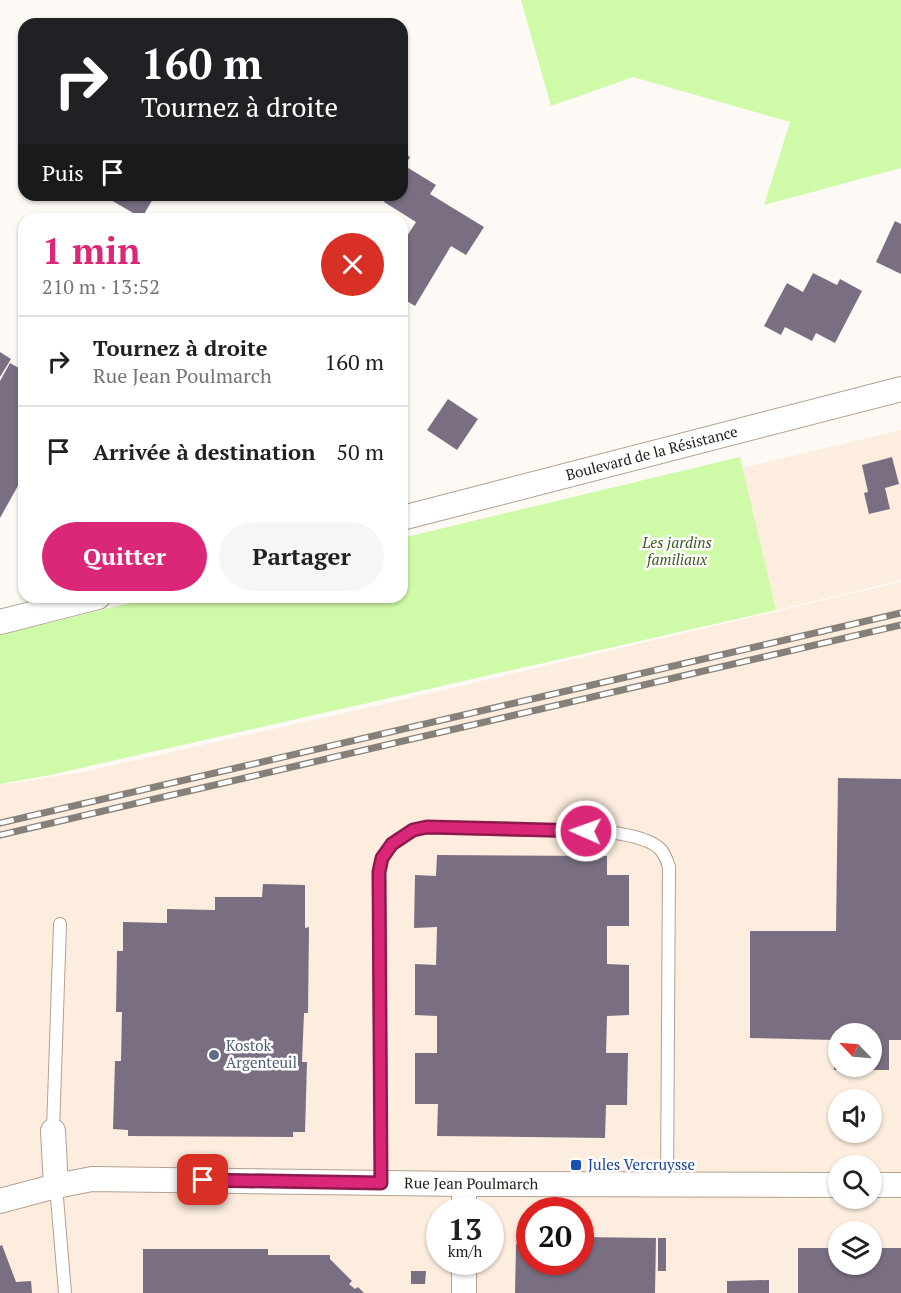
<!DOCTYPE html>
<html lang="fr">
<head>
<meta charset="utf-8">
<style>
	body { margin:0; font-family:"PT Serif",serif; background:#f6f6f6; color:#202124; height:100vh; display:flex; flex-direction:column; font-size:22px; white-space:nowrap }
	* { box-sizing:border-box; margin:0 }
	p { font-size:20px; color:#757577 }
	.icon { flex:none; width:33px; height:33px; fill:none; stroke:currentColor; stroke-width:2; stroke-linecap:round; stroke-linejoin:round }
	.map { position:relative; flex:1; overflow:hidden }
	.panel { position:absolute; left:18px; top:213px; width:390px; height:390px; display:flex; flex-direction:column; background:#fff; border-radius:18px; box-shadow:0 2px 4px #0004 }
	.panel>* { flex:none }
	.hud { position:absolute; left:18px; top:18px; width:390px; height:183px; border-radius:18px; box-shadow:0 2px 4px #0004; background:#202124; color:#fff; overflow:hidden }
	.needle { width:39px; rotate:295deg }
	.controls { position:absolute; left:828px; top:1023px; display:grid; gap:12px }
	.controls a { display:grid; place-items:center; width:54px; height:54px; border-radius:50%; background:#fff; box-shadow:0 2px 4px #0004; font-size:30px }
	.speed { position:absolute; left:426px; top:1197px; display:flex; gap:12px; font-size:30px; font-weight:700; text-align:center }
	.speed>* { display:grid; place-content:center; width:78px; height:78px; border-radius:50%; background:#fff; box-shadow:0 2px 4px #0004; line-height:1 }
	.speed small { font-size:15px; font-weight:400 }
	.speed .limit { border:9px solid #d22; background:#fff; color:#111 }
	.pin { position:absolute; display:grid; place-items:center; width:51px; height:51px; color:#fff; margin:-26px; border-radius:12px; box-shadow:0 3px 9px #0006 }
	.me { position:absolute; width:66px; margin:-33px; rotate:272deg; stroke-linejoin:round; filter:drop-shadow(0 0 4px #0008) }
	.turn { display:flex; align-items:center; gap:21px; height:126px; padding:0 24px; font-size:27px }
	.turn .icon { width:78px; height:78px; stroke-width:2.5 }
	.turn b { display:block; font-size:42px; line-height:51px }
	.then { display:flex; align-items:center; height:57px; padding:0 24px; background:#0003; gap:12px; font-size:22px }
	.round { display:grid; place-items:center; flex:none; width:63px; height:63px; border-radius:32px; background:#f6f6f6 }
	.headline { display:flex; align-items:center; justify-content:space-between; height:102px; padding:0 24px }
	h1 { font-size:36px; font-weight:600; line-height:45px; color:#db2777 }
	.cta { display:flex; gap:12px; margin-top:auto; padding:12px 24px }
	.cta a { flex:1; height:69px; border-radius:36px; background:#db2777; color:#fff; font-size:24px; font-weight:600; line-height:69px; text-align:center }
	.cta a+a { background:#f6f6f6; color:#202124 }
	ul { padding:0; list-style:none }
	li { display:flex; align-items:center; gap:18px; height:90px; padding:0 24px; border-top:2px solid #e0e0e0 }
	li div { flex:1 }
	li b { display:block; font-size:22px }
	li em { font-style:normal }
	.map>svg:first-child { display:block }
</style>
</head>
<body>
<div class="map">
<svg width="901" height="1293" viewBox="0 0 901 1293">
	<rect width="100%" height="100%" fill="#fdf9f5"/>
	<g fill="#fcedde" fill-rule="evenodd">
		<polygon points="901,430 901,580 776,610 742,468"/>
		<path d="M901,582V1293H0V785L79,773L393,702ZM838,1034H872V1066H838ZM838,1100H872V1132H838ZM838,1166H872V1198H838ZM440,1210H490V1262H440ZM530,1210H580V1262H530ZM838,1232H872V1264H838Z"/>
	</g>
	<g fill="#cffaa8">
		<polygon points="521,0 901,0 901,168 764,205 790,122 633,77 551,106"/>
		<polygon points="740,457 776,610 50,775 0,784 0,634 155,597 402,597 402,538"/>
	</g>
	<g fill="#7a6f82" fill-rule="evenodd">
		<polygon points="402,151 410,157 405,166 436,185 430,194 484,227 466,255 451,246 415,306 402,298 402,244 416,222 384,202 388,195 402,195"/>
		<polygon points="102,195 155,195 142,218"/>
		<polygon points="895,221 901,224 901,274 876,262"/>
		<polygon points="813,273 837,285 840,279 862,291 835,343 816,333 812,341 785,327 781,335 764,326 787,283 803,292"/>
		<polygon points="0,352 11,359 0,377"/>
		<polygon points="10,363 24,371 24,475 0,518 0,381"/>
		<polygon points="448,399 478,419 457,450 427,430"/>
		<polygon points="892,457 899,484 885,488 890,509 869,514 864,493 868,492 862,465"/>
		<path d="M838,778L901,779V1040H889V1070H834L835,1040L750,1038V931H836ZM838,1034H872V1066H838Z"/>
		<polygon points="437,855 607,856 607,875 629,875 629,926 607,926 607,964 629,965 629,1015 607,1016 606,1053 628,1053 627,1105 606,1105 605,1138 437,1136 438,1104 415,1104 415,1053 437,1053 437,1016 415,1015 415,964 436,965 437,927 414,928 415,875 436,876"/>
		<polygon points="263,884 305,885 305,928 309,927 308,1013 304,1013 302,1062 307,1062 305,1132 293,1132 293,1137 128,1136 128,1130 113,1129 115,1061 121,1061 122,1012 116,1012 117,951 123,951 123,922 167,923 167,909 215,910 215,897 262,897"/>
		<polygon points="524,1236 530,1236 530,1262 580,1262 580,1237 656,1238 655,1293 515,1293 516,1245"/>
		<rect x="658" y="1238" width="8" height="33"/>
		<polygon points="2,1245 16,1282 31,1281 32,1293 0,1293 0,1246"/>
		<polygon points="798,1248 838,1248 838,1264 872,1264 872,1248 901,1248 901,1293 798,1293"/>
		<polygon points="143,1249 268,1249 268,1255 330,1255 330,1259 352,1281 349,1284 355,1289 358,1287 364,1293 143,1293"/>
		<polygon points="411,1271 426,1271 425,1284 411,1284"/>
		<polygon points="769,1280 769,1293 727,1293 727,1281"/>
	</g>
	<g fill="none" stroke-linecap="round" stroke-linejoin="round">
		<g stroke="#b2a18f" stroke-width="14">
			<g id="service">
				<polyline points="53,1131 60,924"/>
				<path d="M381,1183L379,872L382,858L392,844L413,830L427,827C460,828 494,829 528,830C561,830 631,827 658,847C664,852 667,860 669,867L667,1184"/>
				<polyline points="56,1186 65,1293"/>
			</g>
		</g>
		<g stroke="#b2a18f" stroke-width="26">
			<g id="minor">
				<path id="s1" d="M402,518L901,389"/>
				<polyline points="0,622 98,597"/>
				<polyline points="53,1131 56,1186"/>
				<polyline points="872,1185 901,1185"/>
				<path id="s2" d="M0,1201L56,1186L92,1179L464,1184L838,1185"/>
				<polyline points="464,1210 464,1184"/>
				<polyline points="464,1293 464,1262"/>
			</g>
		</g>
		<use href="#service" stroke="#fff" stroke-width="12"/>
		<use href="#minor" stroke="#fff" stroke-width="24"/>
		<g stroke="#85807a" stroke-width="7">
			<g id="rail">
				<polyline points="0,823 901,613"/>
				<polyline points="0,835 901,625"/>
			</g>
		</g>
		<use href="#rail" stroke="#fff" stroke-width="4.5" stroke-dasharray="14" stroke-linecap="butt"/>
	</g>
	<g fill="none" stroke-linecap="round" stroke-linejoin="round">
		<g stroke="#8e194d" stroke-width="15">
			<polyline id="route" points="203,1180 381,1183 379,872 382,858 392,844 413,830 427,827 586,831"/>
		</g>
		<use href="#route" stroke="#db2777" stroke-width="10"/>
	</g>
	<circle fill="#5c6f8a" stroke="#fff" stroke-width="2" cx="214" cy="1055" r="6"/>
	<rect fill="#1a4fb4" stroke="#fff" stroke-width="2" x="570" y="1159" width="12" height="12" rx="3"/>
	<g text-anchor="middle" stroke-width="5" stroke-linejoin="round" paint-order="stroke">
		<g font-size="15" fill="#251e17" stroke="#fff">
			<text dy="5" stroke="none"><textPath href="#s1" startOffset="258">Boulevard de la Résistance</textPath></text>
			<text dy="5" stroke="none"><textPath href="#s2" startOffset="474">Rue Jean Poulmarch</textPath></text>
		</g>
		<g font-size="15" font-style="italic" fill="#3c581e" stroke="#fff">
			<text x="677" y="548">Les jardins<tspan x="677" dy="17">familiaux</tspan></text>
		</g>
		<g font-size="15" fill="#4e5e75" stroke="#fff" text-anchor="start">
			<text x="226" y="1051">Kostok<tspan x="226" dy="17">Argenteuil</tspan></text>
		</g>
		<g font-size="15" fill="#164399" stroke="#fff" text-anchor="start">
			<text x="588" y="1170">Jules Vercruysse</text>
		</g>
	</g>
</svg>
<div class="controls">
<a><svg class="needle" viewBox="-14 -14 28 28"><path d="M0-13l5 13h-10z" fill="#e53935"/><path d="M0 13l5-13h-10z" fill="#757577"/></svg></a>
<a><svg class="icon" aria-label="sound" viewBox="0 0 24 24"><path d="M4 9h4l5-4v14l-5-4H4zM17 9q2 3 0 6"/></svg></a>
<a><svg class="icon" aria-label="search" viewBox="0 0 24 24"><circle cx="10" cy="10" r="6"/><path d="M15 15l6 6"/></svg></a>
<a><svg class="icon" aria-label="layers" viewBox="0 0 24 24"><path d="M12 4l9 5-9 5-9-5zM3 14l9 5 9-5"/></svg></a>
</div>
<div class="speed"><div>13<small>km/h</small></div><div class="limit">20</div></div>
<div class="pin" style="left:203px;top:1180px;background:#d93025"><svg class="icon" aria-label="arrive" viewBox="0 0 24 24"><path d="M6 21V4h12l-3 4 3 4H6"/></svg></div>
<svg class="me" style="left:586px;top:831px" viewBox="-20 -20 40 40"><circle r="17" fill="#db2777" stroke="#fff" stroke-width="3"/><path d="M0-11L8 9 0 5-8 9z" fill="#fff"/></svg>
<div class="hud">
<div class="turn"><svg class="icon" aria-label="right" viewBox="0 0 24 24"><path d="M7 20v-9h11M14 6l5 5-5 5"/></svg><div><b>160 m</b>Tournez à droite</div></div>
<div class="then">Puis<svg class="icon" aria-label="arrive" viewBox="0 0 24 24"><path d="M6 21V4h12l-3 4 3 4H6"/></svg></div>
</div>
<section class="panel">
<div class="headline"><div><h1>1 min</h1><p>210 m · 13:52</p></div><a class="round" style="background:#d93025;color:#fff"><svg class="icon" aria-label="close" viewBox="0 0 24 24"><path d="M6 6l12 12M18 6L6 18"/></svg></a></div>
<ul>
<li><svg class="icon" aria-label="right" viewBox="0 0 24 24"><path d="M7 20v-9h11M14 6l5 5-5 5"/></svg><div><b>Tournez à droite</b><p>Rue Jean Poulmarch</p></div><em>160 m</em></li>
<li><svg class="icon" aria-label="arrive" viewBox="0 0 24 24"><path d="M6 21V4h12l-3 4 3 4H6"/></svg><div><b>Arrivée à destination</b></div><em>50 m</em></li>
</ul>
<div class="cta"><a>Quitter</a><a>Partager</a></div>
</section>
</div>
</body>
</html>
